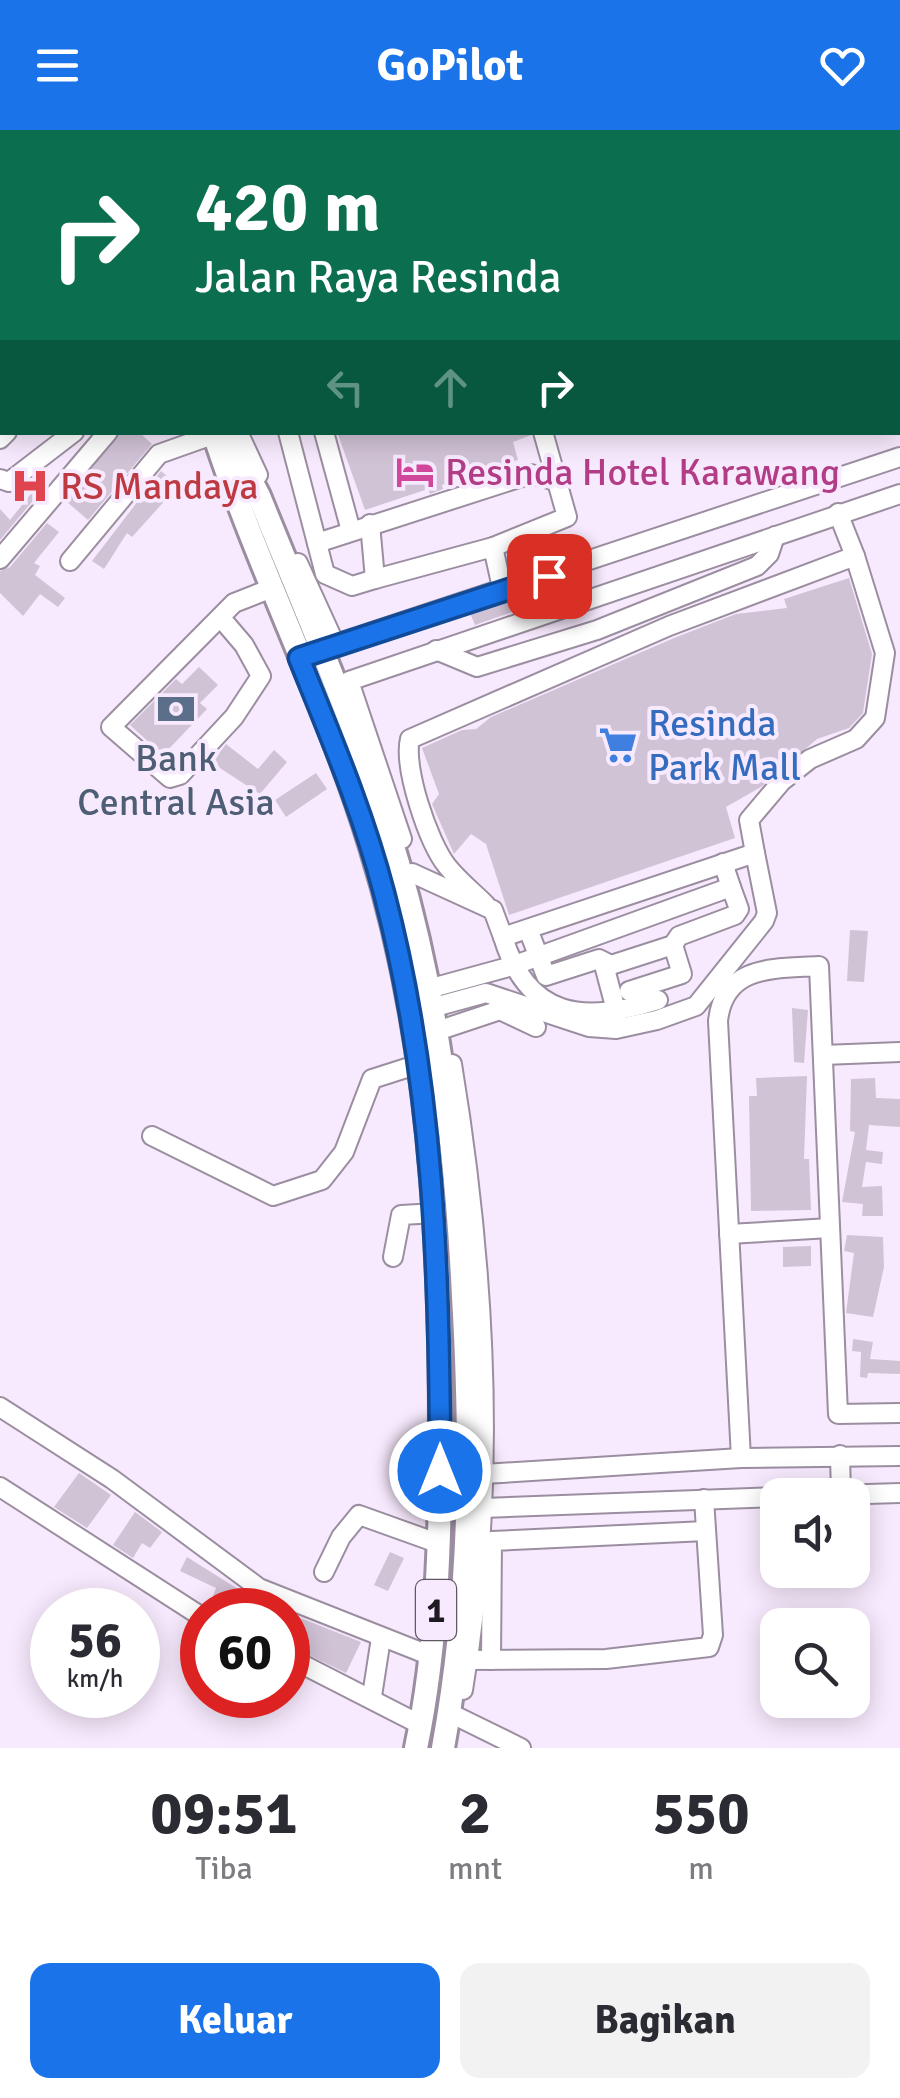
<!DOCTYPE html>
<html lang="id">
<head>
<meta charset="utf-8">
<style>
	body { margin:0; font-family:Signika,sans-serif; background:#f2f2f3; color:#2b2b33; height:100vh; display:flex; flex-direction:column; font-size:38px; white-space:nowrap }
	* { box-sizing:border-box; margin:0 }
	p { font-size:32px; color:#7c7c81 }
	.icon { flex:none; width:55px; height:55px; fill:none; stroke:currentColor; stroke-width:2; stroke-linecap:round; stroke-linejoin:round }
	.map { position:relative; height:1618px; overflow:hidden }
	.drawer { display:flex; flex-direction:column; background:#fff; flex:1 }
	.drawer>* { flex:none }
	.banner { position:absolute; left:0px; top:0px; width:900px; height:305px; box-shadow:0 5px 25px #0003; background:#0b6e4f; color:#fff; overflow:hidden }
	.tools { position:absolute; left:760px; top:1348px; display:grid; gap:20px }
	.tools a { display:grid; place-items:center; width:110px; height:110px; border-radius:20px; background:#fff; box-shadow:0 5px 25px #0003; font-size:50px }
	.speed { position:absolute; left:30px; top:1458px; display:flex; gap:20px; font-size:50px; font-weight:700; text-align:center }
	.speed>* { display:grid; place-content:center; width:130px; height:130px; border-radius:50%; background:#fff; box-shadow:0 5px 25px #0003; line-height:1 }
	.speed small { font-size:25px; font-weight:400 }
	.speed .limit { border:15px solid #d22; background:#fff; color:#111 }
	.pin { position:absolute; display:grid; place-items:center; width:85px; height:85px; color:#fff; margin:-42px; border-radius:20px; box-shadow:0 5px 15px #0006 }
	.me { position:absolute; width:110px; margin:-55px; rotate:0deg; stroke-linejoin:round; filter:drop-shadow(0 0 8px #0008) }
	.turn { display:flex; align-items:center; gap:35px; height:210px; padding:0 30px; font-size:45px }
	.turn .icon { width:130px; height:130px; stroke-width:2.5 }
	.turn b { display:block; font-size:70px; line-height:85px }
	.lanes { display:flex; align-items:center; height:95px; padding:0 30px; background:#0003; justify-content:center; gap:50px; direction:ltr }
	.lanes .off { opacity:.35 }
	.eta { display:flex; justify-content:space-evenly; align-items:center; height:170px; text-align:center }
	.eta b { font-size:60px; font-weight:700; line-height:70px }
	.primary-button { display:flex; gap:20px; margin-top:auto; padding:20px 30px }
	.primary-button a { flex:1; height:115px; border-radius:20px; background:#1a73e8; color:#fff; font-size:40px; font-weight:700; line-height:115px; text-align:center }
	.primary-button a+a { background:#f2f2f3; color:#2b2b33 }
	header { display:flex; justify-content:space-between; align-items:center; height:130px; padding:0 30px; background:#1a73e8; color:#fff; font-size:45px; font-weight:700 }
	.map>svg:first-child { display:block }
</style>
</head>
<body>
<header><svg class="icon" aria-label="menu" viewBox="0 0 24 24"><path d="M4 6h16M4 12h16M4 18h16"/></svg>GoPilot<svg class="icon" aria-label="heart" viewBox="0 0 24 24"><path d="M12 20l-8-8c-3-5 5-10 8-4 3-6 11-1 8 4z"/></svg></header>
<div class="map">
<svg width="900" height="1618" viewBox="0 0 900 1618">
	<rect width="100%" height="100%" fill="#f8eafe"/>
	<g fill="#d1c3d6">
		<polygon points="120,302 139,302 152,314 88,390 66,371"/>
		<polygon points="337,302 531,302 531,305 513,312 518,330 442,355 443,359 430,364 428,359 365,380"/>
		<polygon points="161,341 178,356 132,407 127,403 104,439 92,431"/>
		<polygon points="42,350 47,354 0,410 0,379 10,390"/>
		<polygon points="47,393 59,402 34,433 40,436 35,445 65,468 58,477 40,464 23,486 0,463 0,441 10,437"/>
		<polygon points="849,448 872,524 863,583 849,598 817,609 761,657 726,677 735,708 509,785 486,714 471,704 454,724 432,674 439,664 422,618 462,600 476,599 491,587 674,508 736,484 787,478 784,469"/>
		<polygon points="517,467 521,479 475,495 470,483"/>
		<polygon points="199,537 218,555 200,573 207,579 163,625 130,595 176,549 182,554"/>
		<polygon points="226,614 258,639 274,620 287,632 260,664 212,633"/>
		<polygon points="316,643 327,659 286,687 275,670"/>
		<polygon points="850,800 868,801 864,852 847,851"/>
		<polygon points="792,878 808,880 804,933 794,932"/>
		<polygon points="807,946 804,1029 809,1029 811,1080 751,1081 749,966 757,966 756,948"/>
		<polygon points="875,948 876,968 900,969 900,997 869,995 866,1020 883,1022 882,1034 866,1032 862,1057 882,1056 883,1086 862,1086 863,1074 842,1072 855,1002 850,1001 851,949"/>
		<polygon points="847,1105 883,1107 884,1137 873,1187 846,1183 854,1123 844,1121"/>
		<polygon points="811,1116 811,1136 783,1137 783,1117"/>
		<polygon points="853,1209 873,1212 870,1229 900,1231 900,1244 868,1243 867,1248 860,1247 861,1222 852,1221"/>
		<polygon points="79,1343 111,1365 87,1398 54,1377"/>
		<polygon points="135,1382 162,1402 150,1418 142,1413 133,1428 113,1415"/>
		<polygon points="390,1422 404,1428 388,1461 374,1455"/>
		<polygon points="187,1427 254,1469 281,1480 212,1480 209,1476 216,1458 180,1441"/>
		<polygon points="288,1483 361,1512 346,1543 288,1515"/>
	</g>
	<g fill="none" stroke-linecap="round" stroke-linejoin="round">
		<g stroke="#9b8ea0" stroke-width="22">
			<g id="minor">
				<polyline points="413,0 419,2"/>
				<polyline points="330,2 331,0"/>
				<polyline points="390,2 391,0"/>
				<polyline points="725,2 726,0"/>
				<polyline points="0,45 2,44"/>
				<polyline points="0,67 2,66"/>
				<polyline points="238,302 258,345"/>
				<polyline points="288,302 325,444 352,456 375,449"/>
				<polyline points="324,302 351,401"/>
				<polyline points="0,309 7,302"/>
				<polyline points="0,349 9,352 74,302"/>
				<polyline points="838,383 855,426"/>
				<polyline points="370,394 375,449 493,417 567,387 543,302"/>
				<polyline points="317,413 531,344 559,352"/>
				<polyline points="493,417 503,462"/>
				<polyline points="0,429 108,302"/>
				<polyline points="70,431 159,324 221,302"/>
				<polyline points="298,433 335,514"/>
				<polyline points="221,488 244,515 261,546 234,587 180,645 170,648 111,597 234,473 272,458"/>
				<polyline points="436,520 477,537 597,500 757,436 769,424 775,406"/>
				<polyline points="312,522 900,327"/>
				<polyline points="402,709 349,551 900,364"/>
				<path d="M412,743L493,780L503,807L755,723L749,690L782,651L810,629L856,609L875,588L885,523L855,426L669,496L410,609C403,637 428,712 447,736C458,750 473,762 486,775"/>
				<polyline points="528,799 546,846 599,829 611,835 673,815 679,806 735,785 739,779 731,757"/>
				<path d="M503,807C528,889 584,894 658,870"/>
				<polyline points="604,835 617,884"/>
				<polyline points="439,856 512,836 731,757 723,733"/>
				<polyline points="629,861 682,844 673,815"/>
				<polyline points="442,875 486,863 589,897 616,899 657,890 696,876 764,791 767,783 755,723"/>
				<polyline points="446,898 500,880 536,897"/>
				<polyline points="823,925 900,922"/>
				<path d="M452,934C486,1140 498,1354 463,1560"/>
				<polyline points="152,1006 273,1066 322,1050 344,1022 372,949 419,934"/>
				<polyline points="729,1104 830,1098"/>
				<polyline points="393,1127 401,1085 436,1083"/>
				<polyline points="0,1277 112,1349 259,1458 431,1526"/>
				<polyline points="840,1325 841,1365"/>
				<path d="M741,1328L718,891C724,834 775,839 819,836L838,1284L900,1283"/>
				<polyline points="484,1344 741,1328 900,1326"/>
				<polyline points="0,1357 202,1487"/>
				<polyline points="835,1365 900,1363"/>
				<polyline points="483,1378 778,1367"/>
				<polyline points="324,1442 341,1407 359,1385 440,1414"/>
				<polyline points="288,1527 421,1595"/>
				<polyline points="468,1530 606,1529 709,1517 713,1505 704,1369"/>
				<polyline points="491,1530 492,1411 706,1401"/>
				<polyline points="372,1566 381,1508"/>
				<polyline points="458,1587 521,1618"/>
			</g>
		</g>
		<g stroke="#9b8ea0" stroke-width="28">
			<g id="major">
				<polyline points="42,0 43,2"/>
				<path d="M215,305L244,337L259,366C308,487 361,607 398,733C439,873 456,1021 463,1166C472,1323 471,1463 443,1618"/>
				<path d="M217,313C263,450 329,579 371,717C430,906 441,1104 441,1301C440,1408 438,1513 416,1618"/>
			</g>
		</g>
		<use href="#minor" stroke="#fff" stroke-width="18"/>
		<use href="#major" stroke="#fff" stroke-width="22"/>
	</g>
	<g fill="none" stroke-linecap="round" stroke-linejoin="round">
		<g stroke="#114b97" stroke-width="25">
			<path id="route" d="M440,1341C440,1146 434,953 384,763C363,682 330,605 299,528L549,446"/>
		</g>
		<use href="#route" stroke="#1a73e8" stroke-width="18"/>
	</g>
	<defs>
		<g id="hotel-bare" transform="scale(3)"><path d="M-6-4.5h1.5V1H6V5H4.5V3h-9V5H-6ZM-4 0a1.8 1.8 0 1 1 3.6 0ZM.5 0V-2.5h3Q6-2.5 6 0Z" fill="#d1479c" stroke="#f8eafe" stroke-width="2.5" paint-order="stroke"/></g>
		<g id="hospital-bare" transform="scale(3)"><path d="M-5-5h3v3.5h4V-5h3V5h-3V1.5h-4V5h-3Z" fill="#e0444e" stroke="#f8eafe" stroke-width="2.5" paint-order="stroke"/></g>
		<g id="bank-bare" transform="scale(3)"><path d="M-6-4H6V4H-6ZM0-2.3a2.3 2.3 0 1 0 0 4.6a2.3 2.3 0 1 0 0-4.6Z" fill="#5c6f8a" stroke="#f8eafe" stroke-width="2.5" paint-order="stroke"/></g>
		<g id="supermarket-bare" transform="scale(3)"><path d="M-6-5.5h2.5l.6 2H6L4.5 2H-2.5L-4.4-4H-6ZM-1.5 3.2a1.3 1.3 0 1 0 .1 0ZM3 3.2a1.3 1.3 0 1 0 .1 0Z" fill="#3f7fe0" stroke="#f8eafe" stroke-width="2.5" paint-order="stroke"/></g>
	</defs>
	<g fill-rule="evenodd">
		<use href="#hotel-bare" x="415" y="342"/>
		<use href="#hospital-bare" x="30" y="356"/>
		<use href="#bank-bare" x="176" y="579"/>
		<use href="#supermarket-bare" x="618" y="615"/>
	</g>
	<g text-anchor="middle" stroke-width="8" stroke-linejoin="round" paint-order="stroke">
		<rect fill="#f8eafe" stroke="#605863" stroke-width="2.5" x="416" y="1450" width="40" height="60" rx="8"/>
		<g font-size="35" font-weight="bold" fill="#1f1a21">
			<text x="436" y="1492">1</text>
		</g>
		<g font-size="38" fill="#b23c85" stroke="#f8eafe" text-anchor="start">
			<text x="445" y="355">Resinda Hotel Karawang</text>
		</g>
		<g font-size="38" fill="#be3a42" stroke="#f8eafe" text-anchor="start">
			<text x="60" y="369">RS Mandaya</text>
		</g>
		<g font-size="38" fill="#366cbe" stroke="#f8eafe" text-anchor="start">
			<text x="648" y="606">Resinda<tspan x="648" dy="44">Park Mall</tspan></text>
		</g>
		<g font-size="38" fill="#4e5e75" stroke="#f8eafe">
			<text x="176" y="641">Bank<tspan x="176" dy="44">Central Asia</tspan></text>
		</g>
	</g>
</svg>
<div class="tools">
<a><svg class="icon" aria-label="sound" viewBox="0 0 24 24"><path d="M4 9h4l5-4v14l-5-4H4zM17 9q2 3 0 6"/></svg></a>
<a><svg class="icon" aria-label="search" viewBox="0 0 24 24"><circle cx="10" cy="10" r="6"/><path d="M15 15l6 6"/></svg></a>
</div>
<div class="speed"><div>56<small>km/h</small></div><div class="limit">60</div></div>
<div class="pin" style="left:549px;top:446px;background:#d93025"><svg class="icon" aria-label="arrive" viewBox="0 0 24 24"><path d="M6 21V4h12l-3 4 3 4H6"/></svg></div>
<svg class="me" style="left:440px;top:1341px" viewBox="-20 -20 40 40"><circle r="17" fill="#1a73e8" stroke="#fff" stroke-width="3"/><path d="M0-11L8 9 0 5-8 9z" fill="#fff"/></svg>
<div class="banner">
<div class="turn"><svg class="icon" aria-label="right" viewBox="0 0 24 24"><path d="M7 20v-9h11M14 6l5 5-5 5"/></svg><div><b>420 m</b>Jalan Raya Resinda</div></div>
<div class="lanes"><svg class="icon off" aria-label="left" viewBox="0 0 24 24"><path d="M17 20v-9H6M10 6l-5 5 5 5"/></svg><svg class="icon off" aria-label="ahead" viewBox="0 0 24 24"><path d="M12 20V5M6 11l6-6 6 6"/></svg><svg class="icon" aria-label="right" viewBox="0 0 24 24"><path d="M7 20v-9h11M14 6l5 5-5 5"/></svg></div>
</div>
</div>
<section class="drawer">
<div class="eta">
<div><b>09:51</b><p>Tiba</p></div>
<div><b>2</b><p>mnt</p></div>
<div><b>550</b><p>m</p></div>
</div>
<div class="primary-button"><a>Keluar</a><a>Bagikan</a></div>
</section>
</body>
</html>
